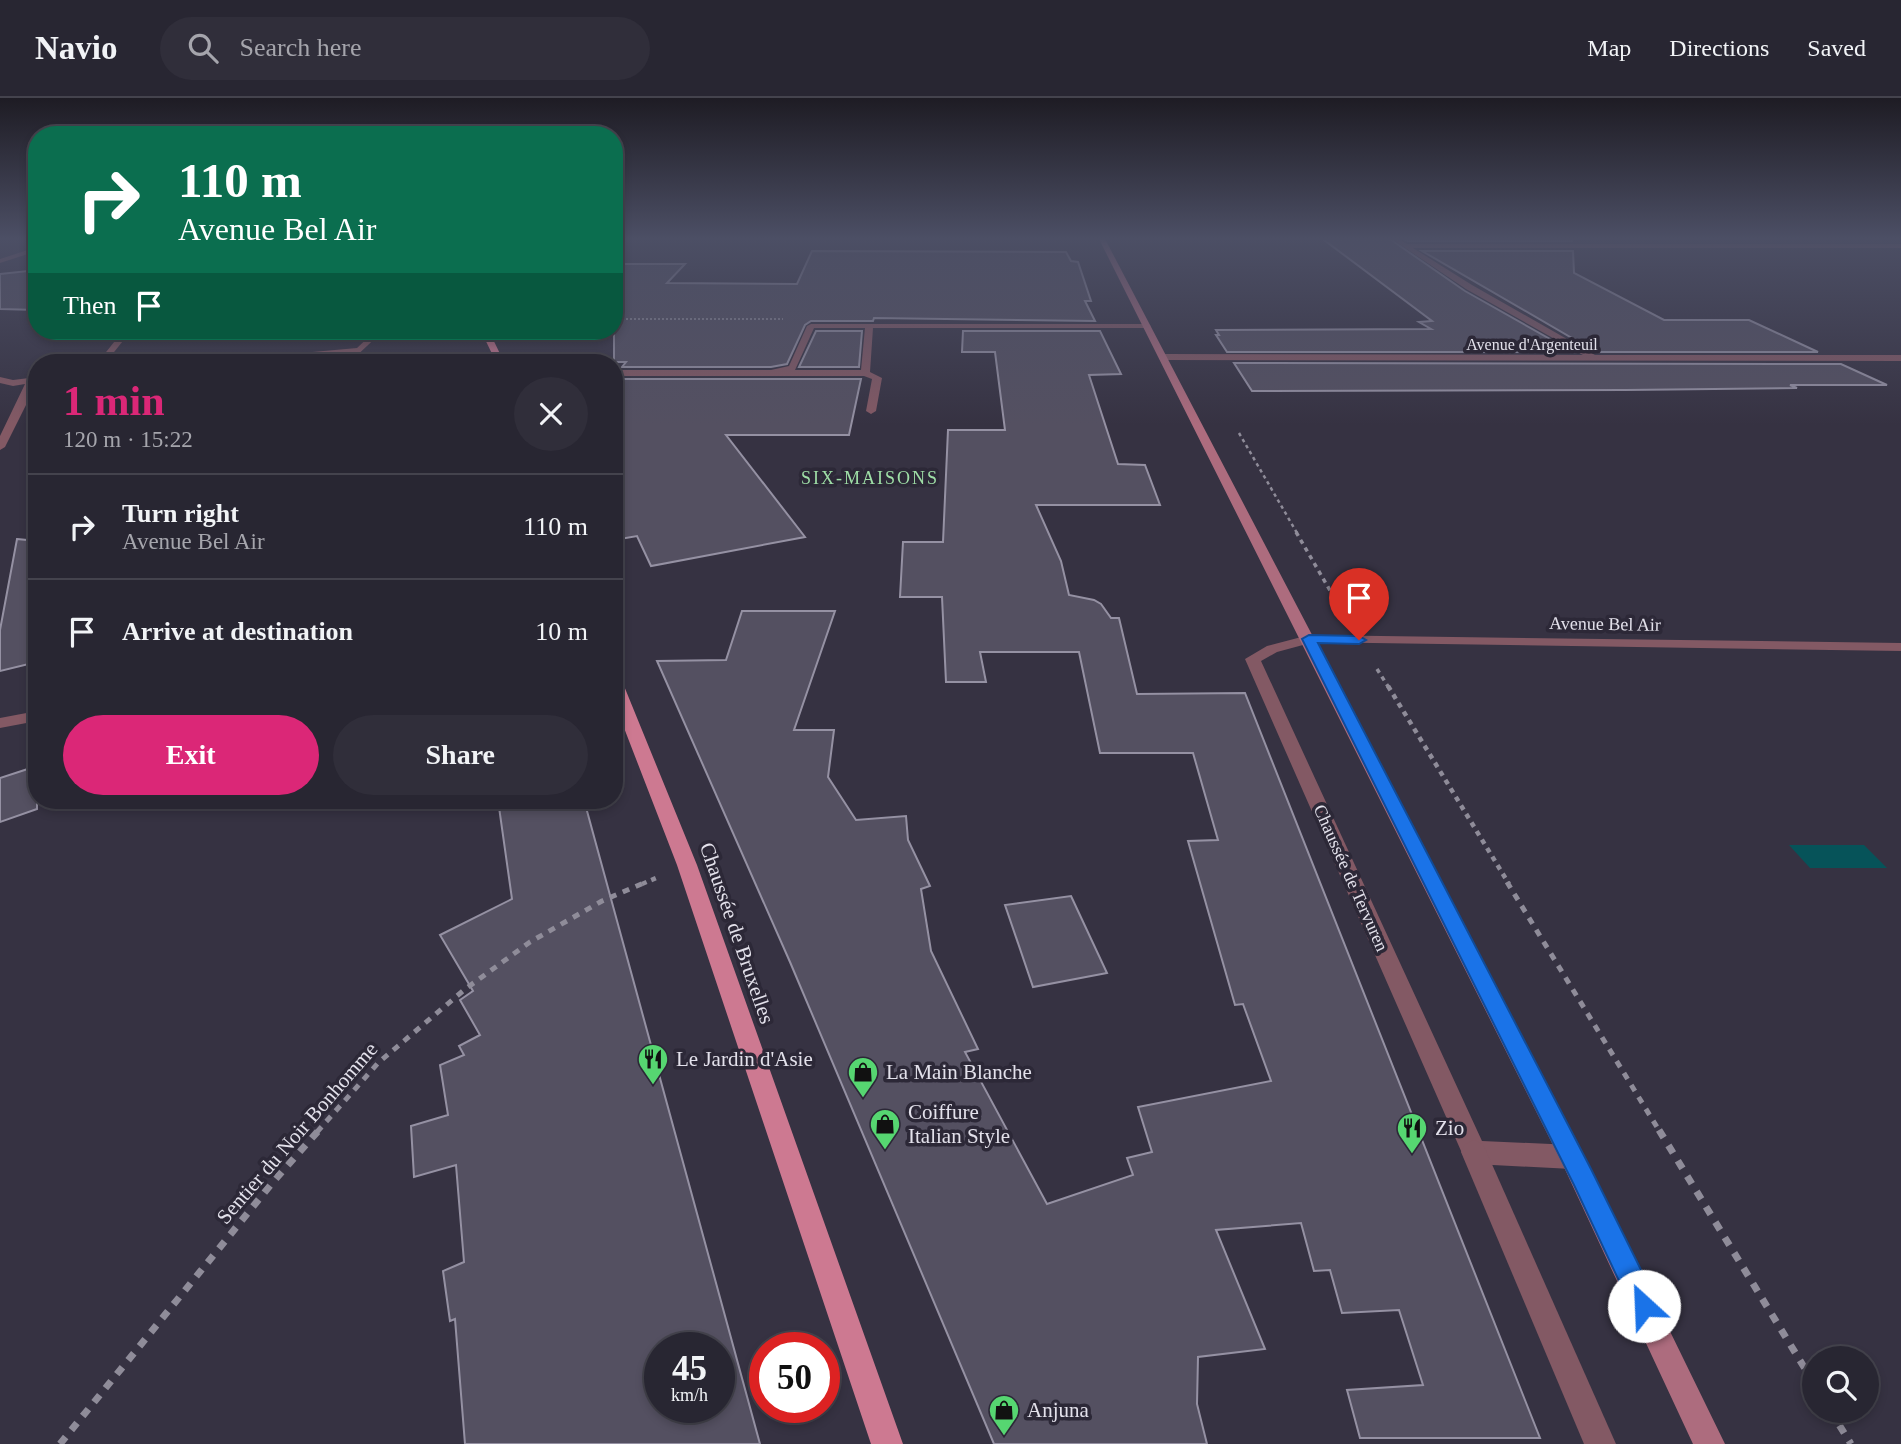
<!DOCTYPE html>
<html lang="en">
<head>
<meta charset="utf-8">
<style>
	body { margin:0; font-family:Georgia,serif; background:#302e3a; color:#f1f3f6; height:100vh; display:flex; flex-direction:column; font-size:26px; white-space:nowrap }
	* { box-sizing:border-box; margin:0 }
	p { font-size:23px; color:#a5a5ac }
	.icon { flex:none; width:38px; height:38px; fill:none; stroke:currentColor; stroke-width:2; stroke-linecap:round; stroke-linejoin:round }
	.map { position:relative; flex:1; overflow:hidden }
	.details { position:absolute; left:28px; top:256px; width:595px; height:455px; display:flex; flex-direction:column; background:#282632; border-radius:28px; box-shadow:0 4px 10px #0003,0 0 0 2px #44434d }
	.details>* { flex:none }
	.banner { position:absolute; left:28px; top:28px; width:595px; height:214px; border-radius:28px; box-shadow:0 4px 10px #0003,0 0 0 2px #44434d; background:#0b6e4f; color:#fff; overflow:hidden }
	.controls { position:absolute; left:1802px; top:1248px; display:grid; gap:14px }
	.controls a { display:grid; place-items:center; width:77px; height:77px; border-radius:50%; background:#282632; box-shadow:0 4px 10px #0003,0 0 0 2px #44434d; font-size:35px }
	.speed { position:absolute; left:644px; top:1234px; display:flex; gap:14px; font-size:35px; font-weight:700; text-align:center }
	.speed>* { display:grid; place-content:center; width:91px; height:91px; border-radius:50%; background:#282632; box-shadow:0 4px 10px #0003,0 0 0 2px #44434d; line-height:1 }
	.speed small { font-size:18px; font-weight:400 }
	.speed .limit { border:10px solid #d22; background:#fff; color:#111 }
	.pin { position:absolute; display:grid; place-items:center; width:60px; height:60px; color:#fff; margin:-72px -30px; border-radius:50% 50% 50% 0; rotate:-45deg; box-shadow:0 0 7px #0007 }
	.pin .icon { rotate:45deg }
	.me { position:absolute; width:77px; margin:-38px; rotate:335deg; stroke-linejoin:round; filter:drop-shadow(0 0 5px #0008) }
	.turn { display:flex; align-items:center; gap:24px; height:147px; padding:0 35px; font-size:32px }
	.turn .icon { width:91px; height:91px; stroke-width:2.5 }
	.turn b { display:block; font-size:49px; line-height:60px }
	.then { display:flex; align-items:center; height:66px; padding:0 35px; background:#0003; gap:14px; font-size:26px }
	.round { display:grid; place-items:center; flex:none; width:74px; height:74px; border-radius:37px; background:#302e3a }
	.overview { display:flex; align-items:center; justify-content:space-between; height:119px; padding:0 35px }
	h1 { font-size:42px; font-weight:700; line-height:52px; color:#db2777 }
	.button { display:flex; gap:14px; margin-top:auto; padding:14px 35px }
	.button a { flex:1; height:80px; border-radius:42px; background:#db2777; color:#fff; font-size:28px; font-weight:700; line-height:80px; text-align:center }
	.button a+a { background:#302e3a; color:#f1f3f6 }
	ul { padding:0; list-style:none }
	li { display:flex; align-items:center; gap:21px; height:105px; padding:0 35px; border-top:2px solid #44434d }
	li div { flex:1 }
	li b { display:block; font-size:26px }
	li em { font-style:normal }
	header { display:flex; align-items:center; gap:42px; box-sizing:border-box; height:98px; padding:0 35px; background:#282632; border-bottom:2px solid #44434d }
	header strong { font-size:33px }
	nav { display:flex; gap:38px; margin-inline-start:auto; font-size:24px }
	.search { width:490px; height:63px; background:#302e3a; display:flex; align-items:center; gap:18px; box-sizing:border-box; padding:0 24px; border-radius:38px; color:#a5a5ac; font-size:26px }
	.map>svg:first-child { display:block }
</style>
</head>
<body>
<header>
<strong>Navio</strong>
<div class="search"><svg class="icon" aria-label="search" viewBox="0 0 24 24"><circle cx="10" cy="10" r="6"/><path d="M15 15l6 6"/></svg>Search here</div>
<nav><a>Map</a><a>Directions</a><a>Saved</a></nav>
</header>
<div class="map">
<svg width="1901" height="1346" viewBox="0 0 1901 1346">
	<rect width="100%" height="100%" fill="#363242"/>
	<polygon fill="#065359" points="1789,747 1864,747 1887,770 1810,770"/>
	<g fill="#545061" stroke="#9591a3" stroke-width="2" fill-rule="evenodd">
		<polygon points="1320,139 1387,139 1465,193 1573,254 1227,254 1216,237 1219,237 1216,232 1431,231 1419,224 1432,223"/>
		<polygon points="1400,139 1572,139 1572,143 1408,143"/>
		<polygon points="812,153 1066,154 1071,163 1078,164 1091,203 1085,203 1095,223 874,220 873,223 811,223 805,227 787,266 771,269 622,269 626,264 614,264 614,166 685,166 667,185 797,186"/>
		<polygon points="1422,153 1573,153 1574,175 1664,222 1749,222 1818,254 1596,254"/>
		<polygon points="37,172 37,212 0,211 0,176"/>
		<polygon points="816,233 862,233 859,269 799,269"/>
		<polygon points="963,233 1100,233 1121,276 1089,277 1118,366 1145,367 1160,407 1036,407 1061,463 1069,497 1094,502 1101,506 1111,520 1119,520 1137,596 1245,595 1540,1340 1360,1340 1347,1292 1423,1287 1399,1212 1342,1215 1330,1172 1314,1173 1301,1125 1216,1132 1265,1251 1198,1259 1197,1306 1207,1346 994,1346 790,864 657,563 726,562 742,513 835,513 794,632 834,632 828,679 856,722 906,718 908,742 930,788 921,791 931,853 978,951 965,954 1047,1106 1133,1077 1127,1060 1152,1054 1138,1009 1271,983 1243,906 1235,907 1188,743 1218,742 1193,655 1100,655 1079,554 980,554 986,584 946,584 942,499 900,499 903,444 943,444 948,332 1005,332 995,254 962,254"/>
		<polygon points="1234,265 1841,266 1887,287 1790,287 1797,290 1626,292 1252,293"/>
		<polygon points="614,281 861,281 849,337 726,337 805,439 651,468 637,438 614,442"/>
		<polygon points="17,441 37,443 37,564 0,573 0,532"/>
		<polygon points="37,668 37,711 0,724 0,680"/>
		<path d="M498,702H584L760,1346H465L455,1221L450,1223L443,1173L464,1164L456,1067L414,1079L411,1028L448,1017L440,967L464,957L459,948L480,937L460,902L473,893L440,837L512,801ZM660,1250H719V1309H660Z"/>
		<polygon points="1071,798 1107,875 1033,889 1005,807"/>
	</g>
	<g fill="none" stroke-linecap="round" stroke-linejoin="round">
		<polyline stroke="#8f8c99" stroke-width="2" stroke-dasharray="2 2" stroke-linecap="butt" points="614,221 783,221"/>
		<polyline stroke="#8f8c99" stroke-width="2.5" stroke-dasharray="3.5 3.5" stroke-linecap="butt" points="1239,335 1297,435"/>
		<g stroke="#8f8c99" stroke-width="3.5" stroke-dasharray="4.5 4.5" stroke-linecap="butt">
			<polyline points="1296,434 1342,513"/>
			<polyline points="1377,571 1389,590"/>
		</g>
		<g stroke="#8f8c99" stroke-width="4.5" stroke-dasharray="5 5" stroke-linecap="butt">
			<polyline points="1388,588 1509,786"/>
			<polyline points="642,786 656,780"/>
		</g>
		<g stroke="#8f8c99" stroke-width="5" stroke-dasharray="7 7" stroke-linecap="butt">
			<polyline points="1507,784 1660,1034"/>
			<polyline points="317,1034 378,965 464,892 530,844 602,803 646,784"/>
		</g>
		<g stroke="#8f8c99" stroke-width="7" stroke-dasharray="9 9" stroke-linecap="butt">
			<polyline points="1659,1032 1815,1287"/>
			<polyline points="1830,1312 1851,1346"/>
			<polyline points="60,1346 273,1084 319,1032"/>
		</g>
		<g fill="#835964" fill-rule="evenodd">
			<polygon points="37,149 37,153 0,165 0,161"/>
			<path d="M811,226H1147L1151,228L1147,230H873L870,274L882,280L876,313L871,316L866,313L872,281L864,278H614V272H771L789,268L807,228ZM814,230H865L861,272H795Z"/>
			<polygon points="123,233 131,233 106,264 98,264"/>
			<polygon points="1309,537 1316,541 1314,544 1277,554 1261,563 1482,1043 1572,1047 1581,1051 1585,1059 1581,1067 1572,1071 1474,1066 1465,1062 1245,561 1267,548"/>
		</g>
		<g fill="#835964" fill-rule="evenodd">
			<polygon points="1389,139 1396,139 1407,146 1901,146 1901,150 1413,150 1472,187 1595,257 1901,257 1901,263 1163,262 1159,259 1163,256 1583,257 1466,191"/>
			<polygon points="375,233 383,233 351,263 347,260 351,255 258,264 229,264 233,261 357,250"/>
			<polygon points="0,279 13,282 37,279 37,285 5,349 0,352 0,338 25,286 13,288 0,285"/>
			<polygon points="1309,537 1901,545 1901,553 1304,544 1302,541"/>
			<polygon points="37,613 37,623 0,630 0,620"/>
			<polygon points="1474,1042 1483,1046 1616,1346 1584,1346 1461,1054 1465,1046"/>
		</g>
		<polygon fill="#ad6c7e" fill-rule="evenodd" points="1098,139 1104,139 1581,1051 1725,1346 1693,1346 1563,1067"/>
		<g fill="#cd7991" fill-rule="evenodd">
			<polygon points="481,233 489,233 504,264 496,264"/>
			<polygon points="614,578 622,583 697,767 903,1346 871,1346 677,767 614,604"/>
		</g>
	</g>
	<linearGradient id="sky" x2="0" y2="1"><stop stop-color="#1e1c24"/><stop offset="0.43" stop-color="#4c4f65"/><stop offset="1" stop-color="#4c4f65" stop-opacity="0"/></linearGradient>
	<rect width="1901" height="327" fill="url(#sky)"/>
	<polygon fill="#1a73e8" stroke="#114b97" stroke-width="2" points="1309,537 1359,538 1366,542 1359,546 1318,545 1591,1071 1654,1198 1657,1208 1654,1217 1644,1221 1635,1217 1574,1087 1302,541"/>
	<defs>
		<g id="restaurant-pin" transform="scale(1.575)"><path d="M0 17L-7.5 6A9.5 9.5 0 1 1 7.5 6Z" fill="#56d671" stroke="#2c2837"/><path d="M-5-6h1v4h1v-4h1v4h1v-4h1v5L-1.5 .5V6h-2V.5L-5-1ZM5-6V6H3V1.5H1.5Q1.5-4 5-6Z" fill="#111"/></g>
		<g id="shop-pin" transform="scale(1.575)"><path d="M0 17L-7.5 6A9.5 9.5 0 1 1 7.5 6Z" fill="#56d671" stroke="#2c2837"/><path d="M-5-2.5h2.3a2.7 3.5 0 0 1 5.4 0H5L5.5 6h-11ZM-1.5-2.5h3a1.5 2.3 0 0 0-3 0Z" fill="#111"/></g>
	</defs>
	<g fill-rule="evenodd">
		<use href="#restaurant-pin" x="653" y="961"/>
		<use href="#shop-pin" x="863" y="974"/>
		<use href="#shop-pin" x="885" y="1026"/>
		<use href="#restaurant-pin" x="1412" y="1030"/>
		<use href="#shop-pin" x="1004" y="1312"/>
	</g>
	<g text-anchor="middle" stroke-width="7" stroke-linejoin="round" paint-order="stroke">
		<g font-size="16" fill="#e3e1eb" stroke="#2c2837">
			<text x="1532" y="252">Avenue d'Argenteuil</text>
		</g>
		<g font-size="18" letter-spacing="2" fill="#9fdfa7" stroke="#2c2837">
			<text x="870" y="386">SIX-MAISONS</text>
		</g>
		<g font-size="18" fill="#e3e1eb" stroke="#2c2837">
			<text transform="translate(1605 526) rotate(1)" y="6">Avenue Bel Air</text>
			<text transform="translate(1351 780) rotate(66)" y="6">Chaussée de Tervuren</text>
		</g>
		<g font-size="21" fill="#e3e1eb" stroke="#2c2837">
			<text transform="translate(737 835) rotate(71)" y="7">Chaussée de Bruxelles</text>
			<text transform="translate(297 1035) rotate(-49)" y="7">Sentier du Noir Bonhomme</text>
		</g>
		<g font-size="21" fill="#e3e1eb" stroke="#2c2837" text-anchor="start">
			<text x="676" y="968">Le Jardin d'Asie</text>
			<text x="886" y="981">La Main Blanche</text>
			<text x="908" y="1021">Coiffure<tspan x="908" dy="24">Italian Style</tspan></text>
			<text x="1435" y="1037">Zio</text>
			<text x="1027" y="1319">Anjuna</text>
		</g>
	</g>
</svg>
<div class="controls">
<a><svg class="icon" aria-label="search" viewBox="0 0 24 24"><circle cx="10" cy="10" r="6"/><path d="M15 15l6 6"/></svg></a>
</div>
<div class="speed"><div>45<small>km/h</small></div><div class="limit">50</div></div>
<div class="pin" style="left:1359px;top:542px;background:#d93025"><svg class="icon" aria-label="arrive" viewBox="0 0 24 24"><path d="M6 21V4h12l-3 4 3 4H6"/></svg></div>
<svg class="me" style="left:1644px;top:1208px" viewBox="-20 -20 40 40"><circle r="19" fill="#fff"/><path d="M0-13L10 11 0 6-10 11z" fill="#1a73e8"/></svg>
<div class="banner">
<div class="turn"><svg class="icon" aria-label="right" viewBox="0 0 24 24"><path d="M7 20v-9h11M14 6l5 5-5 5"/></svg><div><b>110 m</b>Avenue Bel Air</div></div>
<div class="then">Then<svg class="icon" aria-label="arrive" viewBox="0 0 24 24"><path d="M6 21V4h12l-3 4 3 4H6"/></svg></div>
</div>
<section class="details">
<div class="overview"><div><h1>1 min</h1><p>120 m · 15:22</p></div><a class="round"><svg class="icon" aria-label="close" viewBox="0 0 24 24"><path d="M6 6l12 12M18 6L6 18"/></svg></a></div>
<ul>
<li><svg class="icon" aria-label="right" viewBox="0 0 24 24"><path d="M7 20v-9h11M14 6l5 5-5 5"/></svg><div><b>Turn right</b><p>Avenue Bel Air</p></div><em>110 m</em></li>
<li><svg class="icon" aria-label="arrive" viewBox="0 0 24 24"><path d="M6 21V4h12l-3 4 3 4H6"/></svg><div><b>Arrive at destination</b></div><em>10 m</em></li>
</ul>
<div class="button"><a>Exit</a><a>Share</a></div>
</section>
</div>
</body>
</html>
